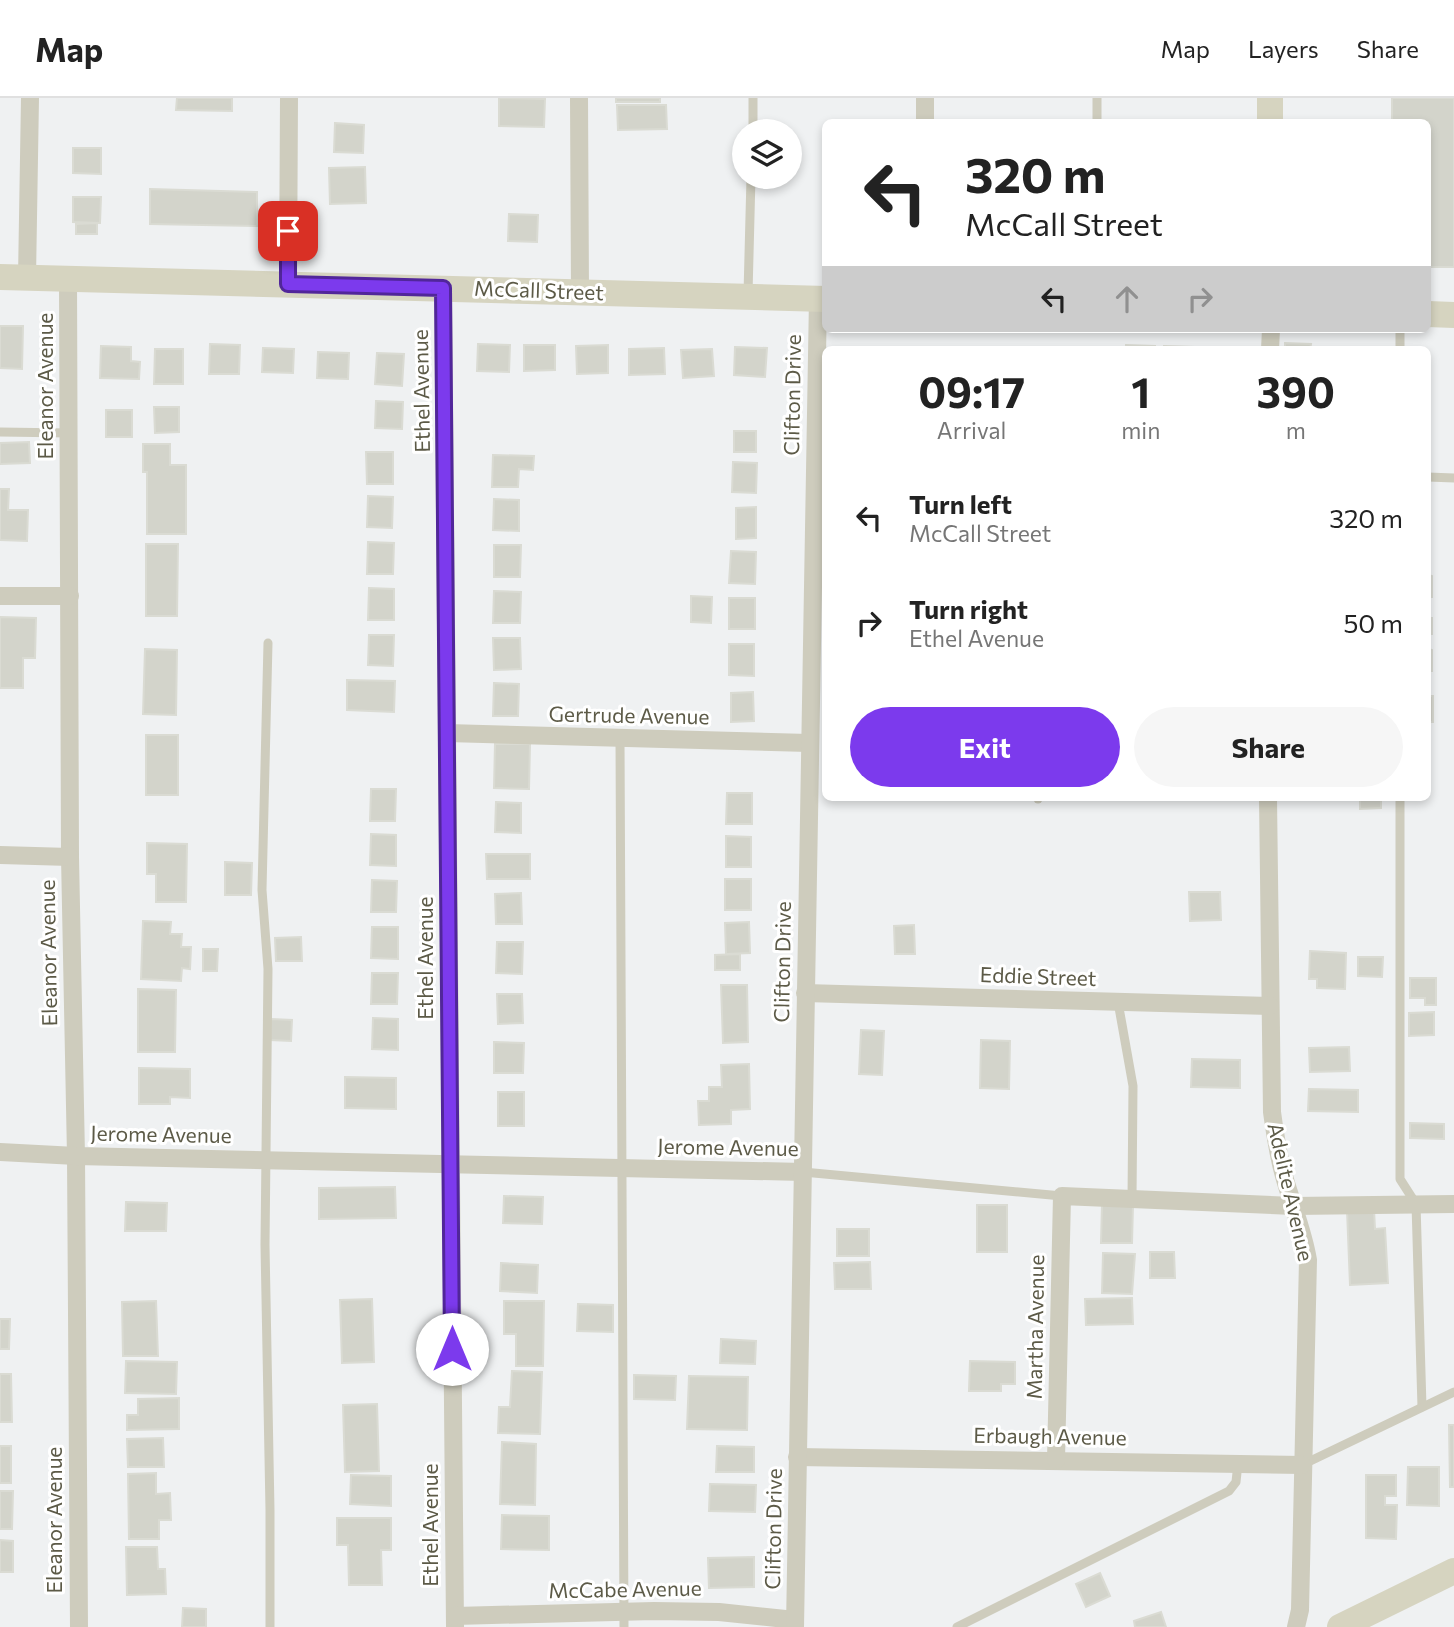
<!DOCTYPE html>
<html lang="en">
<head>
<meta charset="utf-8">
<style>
	body { margin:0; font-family:Commissioner,sans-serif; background:#f6f6f6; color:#222; height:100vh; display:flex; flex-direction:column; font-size:26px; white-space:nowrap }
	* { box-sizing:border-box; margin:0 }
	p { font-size:23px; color:#767676 }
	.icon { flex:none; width:38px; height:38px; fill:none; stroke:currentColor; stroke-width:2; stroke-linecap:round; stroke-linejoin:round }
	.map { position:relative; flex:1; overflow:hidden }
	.side { position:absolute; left:822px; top:248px; width:609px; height:455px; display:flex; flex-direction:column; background:#fff; border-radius:10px; box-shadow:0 4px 10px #0003 }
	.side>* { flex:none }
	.hud { position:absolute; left:822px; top:21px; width:609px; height:214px; border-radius:10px; box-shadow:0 4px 10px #0003; background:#fff; color:#222; overflow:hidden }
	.buttons { position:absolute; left:732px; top:21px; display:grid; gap:14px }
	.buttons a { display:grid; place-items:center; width:70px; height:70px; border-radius:50%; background:#fff; box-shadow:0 4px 10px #0003; font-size:35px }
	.pin { position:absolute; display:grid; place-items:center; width:60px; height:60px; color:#fff; margin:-30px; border-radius:14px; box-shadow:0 4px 10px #0006 }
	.me { position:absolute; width:77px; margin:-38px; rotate:0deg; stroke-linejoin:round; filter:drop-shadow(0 0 5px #0008) }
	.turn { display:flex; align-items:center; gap:24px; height:147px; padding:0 28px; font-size:32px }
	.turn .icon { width:91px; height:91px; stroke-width:2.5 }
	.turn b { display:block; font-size:49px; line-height:60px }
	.lanes { display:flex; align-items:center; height:66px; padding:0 28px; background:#0003; justify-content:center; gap:35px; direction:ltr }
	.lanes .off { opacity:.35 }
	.eta { display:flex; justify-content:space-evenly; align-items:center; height:119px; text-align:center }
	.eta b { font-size:42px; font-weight:700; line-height:49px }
	.action { display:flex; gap:14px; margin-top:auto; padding:14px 28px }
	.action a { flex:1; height:80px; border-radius:42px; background:#7c3aed; color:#fff; font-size:28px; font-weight:700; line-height:80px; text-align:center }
	.action a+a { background:#f6f6f6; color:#222 }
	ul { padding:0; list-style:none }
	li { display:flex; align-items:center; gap:21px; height:105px; padding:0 28px }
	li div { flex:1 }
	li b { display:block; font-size:26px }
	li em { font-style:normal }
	header { display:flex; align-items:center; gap:42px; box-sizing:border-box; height:98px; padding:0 35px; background:#fff; border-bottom:2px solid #e0e0e0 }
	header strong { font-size:33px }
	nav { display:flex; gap:38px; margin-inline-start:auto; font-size:24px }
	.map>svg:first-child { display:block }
</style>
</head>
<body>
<header>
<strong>Map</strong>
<nav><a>Map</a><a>Layers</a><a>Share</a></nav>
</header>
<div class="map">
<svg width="1454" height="1529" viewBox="0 0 1454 1529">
	<rect width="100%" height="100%" fill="#eff1f2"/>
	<g fill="#d3d4cb" stroke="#dadbd3" stroke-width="2">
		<polygon points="177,0 232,0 232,13 176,12"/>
		<polygon points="499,0 545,1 544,29 499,28"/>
		<rect x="616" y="0" width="44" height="4"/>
		<polygon points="1392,0 1454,0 1454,169 1428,169 1428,24 1392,24"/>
		<polygon points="617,7 666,7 667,31 618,32"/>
		<polygon points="335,25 364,27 363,55 334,54"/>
		<polygon points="73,50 101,50 101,76 73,75"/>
		<polygon points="365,69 366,105 330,106 329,70"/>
		<polygon points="150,91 257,94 257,128 150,126"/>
		<polygon points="73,99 101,99 100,125 73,124"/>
		<polygon points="509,116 538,117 537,144 508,143"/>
		<polygon points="97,125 97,136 76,136 76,126"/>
		<polygon points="0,228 23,228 22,271 0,270"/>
		<polygon points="1285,245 1311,246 1310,252 1285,252"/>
		<polygon points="210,246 240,247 239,276 209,276"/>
		<polygon points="478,246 510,247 509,274 477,273"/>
		<polygon points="524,247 555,247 555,272 524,273"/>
		<polygon points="608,247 608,275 577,276 576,248"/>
		<polygon points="1126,247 1155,248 1155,252 1126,252"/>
		<polygon points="101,248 131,249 131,263 140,264 139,281 100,280"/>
		<polygon points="1164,248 1194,249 1194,252 1164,252"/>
		<polygon points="735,249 767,250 765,279 734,277"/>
		<polygon points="263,250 294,251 293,275 262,274"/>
		<polygon points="664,250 665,276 629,277 629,251"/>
		<polygon points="155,251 183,251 183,286 154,286"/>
		<polygon points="712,251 714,278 683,280 681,252"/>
		<polygon points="318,254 349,255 348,281 317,280"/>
		<polygon points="377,255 404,256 402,288 375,286"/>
		<polygon points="376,303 403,304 402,331 375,330"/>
		<polygon points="154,309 179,309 179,334 155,335"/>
		<rect x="106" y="312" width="26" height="27"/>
		<rect x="734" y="333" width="22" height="21"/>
		<polygon points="29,344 30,365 0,366 0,345"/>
		<polygon points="143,346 170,346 170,367 186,367 186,436 147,436 147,374 143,374"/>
		<polygon points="366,354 393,354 393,386 367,386"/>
		<polygon points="493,357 534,358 533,372 519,371 518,389 492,389"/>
		<polygon points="733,364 757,365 756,395 732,394"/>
		<polygon points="0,391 9,391 8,412 28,412 27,443 0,442"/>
		<polygon points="368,398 393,399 392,430 367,429"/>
		<polygon points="494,401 519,402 519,433 493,432"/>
		<polygon points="756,409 756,440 736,441 736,410"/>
		<polygon points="368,444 394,445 393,476 367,476"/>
		<polygon points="146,446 178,446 177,518 146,518"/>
		<polygon points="494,447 521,447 520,479 494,479"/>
		<polygon points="731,453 756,454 755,486 729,485"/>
		<polygon points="1428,477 1432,478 1432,499 1428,499"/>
		<polygon points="369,490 394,491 394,522 368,522"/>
		<polygon points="494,493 521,494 520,525 493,525"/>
		<polygon points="691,498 712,499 711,525 691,524"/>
		<rect x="729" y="500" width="26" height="31"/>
		<polygon points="0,519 36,520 35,560 23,560 23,590 0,590"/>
		<rect x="1428" y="520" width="4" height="16"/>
		<polygon points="369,537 394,537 393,568 368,567"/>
		<polygon points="493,540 520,540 521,571 494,572"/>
		<polygon points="729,546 754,546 754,578 729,577"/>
		<polygon points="145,551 177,552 176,617 143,616"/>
		<polygon points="1428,551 1432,552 1432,573 1428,573"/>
		<polygon points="347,582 395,583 394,614 347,612"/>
		<polygon points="494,585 519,586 518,618 493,618"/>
		<polygon points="753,594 754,623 731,624 731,595"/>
		<rect x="1428" y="598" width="5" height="26"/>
		<rect x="146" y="637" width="32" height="60"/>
		<polygon points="495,646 530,646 529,691 494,690"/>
		<polygon points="371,691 396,691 395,723 370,723"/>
		<polygon points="727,695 752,695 752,726 726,726"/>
		<polygon points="1360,700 1381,700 1381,710 1360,711"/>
		<polygon points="496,704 521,705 521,735 495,734"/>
		<polygon points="371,736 396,737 396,768 370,767"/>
		<polygon points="726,738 751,739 751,769 726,769"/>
		<polygon points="147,745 187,746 186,804 156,804 156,776 147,776"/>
		<polygon points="486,756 530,756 530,781 487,781"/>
		<polygon points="225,764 252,765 251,797 225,797"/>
		<rect x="725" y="781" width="26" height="31"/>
		<polygon points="372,782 397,783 396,814 371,814"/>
		<polygon points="1189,794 1220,794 1221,822 1190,823"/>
		<polygon points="521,795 522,826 496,826 495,796"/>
		<polygon points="143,823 171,824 170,836 182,836 181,849 191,849 190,871 182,870 181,883 141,881"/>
		<polygon points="749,824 750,855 726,856 725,825"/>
		<polygon points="914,827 915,856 895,856 894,828"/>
		<polygon points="372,829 398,829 398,861 371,860"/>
		<polygon points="301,839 302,863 276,863 275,840"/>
		<polygon points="497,844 523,844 522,876 496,875"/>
		<polygon points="203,851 218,851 217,873 203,873"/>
		<polygon points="1310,853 1346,855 1345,891 1317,890 1317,881 1309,881"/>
		<polygon points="740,856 740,872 715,872 715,857"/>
		<polygon points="1358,859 1383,859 1382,879 1358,878"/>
		<polygon points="372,875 398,875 397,906 371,906"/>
		<polygon points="1410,880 1436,880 1436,907 1425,907 1425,900 1410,900"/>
		<polygon points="721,887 747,887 748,944 723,945"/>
		<polygon points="138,891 176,892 175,954 138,954"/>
		<polygon points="497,896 522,896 523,925 498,926"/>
		<polygon points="1434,914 1434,937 1409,938 1409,915"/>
		<polygon points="373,920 398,921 398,952 372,951"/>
		<polygon points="271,921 292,922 291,943 270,942"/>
		<polygon points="861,932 884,933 882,977 859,976"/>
		<polygon points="981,942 1010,943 1009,991 980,990"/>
		<polygon points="494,944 524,945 523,975 494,975"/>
		<polygon points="1349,949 1350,973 1310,974 1309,950"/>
		<polygon points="1192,961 1240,962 1240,990 1191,989"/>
		<polygon points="749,966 750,1011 731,1012 731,1026 699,1027 698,1003 709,1003 709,989 722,989 721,967"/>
		<polygon points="139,970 190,971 190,1000 170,999 170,1006 139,1006"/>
		<polygon points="345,979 396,980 396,1011 345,1010"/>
		<polygon points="1309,991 1358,992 1358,1014 1308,1013"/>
		<rect x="498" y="994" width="26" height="34"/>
		<polygon points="1410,1025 1444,1026 1444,1041 1410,1040"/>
		<polygon points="395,1089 396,1120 319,1121 319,1090"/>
		<polygon points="504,1098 543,1099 542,1126 503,1125"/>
		<polygon points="126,1104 167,1105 166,1133 125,1133"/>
		<polygon points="1102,1106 1133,1107 1132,1145 1101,1145"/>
		<rect x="977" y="1107" width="30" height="47"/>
		<polygon points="1374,1111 1375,1131 1385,1130 1388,1185 1350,1187 1347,1112"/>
		<rect x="837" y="1131" width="32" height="27"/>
		<polygon points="1150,1154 1174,1154 1175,1180 1150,1180"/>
		<polygon points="1103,1155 1135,1156 1132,1196 1102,1195"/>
		<polygon points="870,1164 871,1191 835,1191 834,1165"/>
		<polygon points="501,1165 538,1167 537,1195 500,1193"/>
		<polygon points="1132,1200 1133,1226 1086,1227 1085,1201"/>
		<polygon points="372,1201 374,1264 342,1265 340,1202"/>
		<polygon points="156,1203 158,1258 123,1258 122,1204"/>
		<polygon points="504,1203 544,1203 543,1268 516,1268 516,1236 504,1236"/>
		<polygon points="578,1206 613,1207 613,1234 577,1233"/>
		<polygon points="0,1221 10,1221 9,1251 0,1251"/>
		<polygon points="721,1241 756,1243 755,1266 720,1265"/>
		<polygon points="126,1263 177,1264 176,1296 125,1295"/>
		<polygon points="970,1263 1015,1264 1015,1286 1001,1286 1001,1293 969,1293"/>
		<polygon points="512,1273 542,1274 540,1336 498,1335 499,1309 510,1309"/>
		<polygon points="0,1276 11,1276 12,1324 0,1324"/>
		<polygon points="634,1277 676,1278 675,1302 634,1301"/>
		<polygon points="689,1278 748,1279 747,1332 687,1331"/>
		<polygon points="179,1300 179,1331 127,1332 127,1317 138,1317 138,1301"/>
		<polygon points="377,1306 379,1373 345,1374 343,1307"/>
		<polygon points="1449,1327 1454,1327 1454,1389 1450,1389"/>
		<polygon points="163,1340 164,1369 128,1369 127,1341"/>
		<polygon points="502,1344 536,1346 535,1407 500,1406"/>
		<rect x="0" y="1348" width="11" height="37"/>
		<polygon points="717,1348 754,1349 754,1374 716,1374"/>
		<polygon points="1408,1369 1439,1369 1439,1408 1407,1407"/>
		<polygon points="156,1375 156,1396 170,1395 171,1422 159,1422 159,1441 129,1441 128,1376"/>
		<polygon points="351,1377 391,1378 391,1408 350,1406"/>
		<polygon points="1366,1377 1396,1377 1396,1398 1385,1398 1385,1407 1397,1407 1396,1441 1366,1440"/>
		<polygon points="710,1386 756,1387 755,1414 709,1413"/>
		<polygon points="0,1393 13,1393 12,1431 0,1431"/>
		<polygon points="502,1417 549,1418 549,1452 501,1451"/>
		<polygon points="337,1420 391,1420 391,1452 381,1452 382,1487 349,1487 348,1447 337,1447"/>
		<polygon points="0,1442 13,1443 13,1474 0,1474"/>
		<polygon points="126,1449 157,1449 158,1471 165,1471 166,1496 127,1497"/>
		<polygon points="754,1459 754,1489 709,1490 708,1460"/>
		<polygon points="1100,1475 1110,1498 1086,1509 1076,1486"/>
		<polygon points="183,1510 206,1511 206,1529 182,1529"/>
		<polygon points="1161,1514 1166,1529 1135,1529 1134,1523"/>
	</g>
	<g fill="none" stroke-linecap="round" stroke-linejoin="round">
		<g stroke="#ceccbd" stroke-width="9">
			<polyline points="1097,24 1097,0"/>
			<polyline points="753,33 753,0"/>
			<polyline points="748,196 751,79"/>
			<polyline points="1400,231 1400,252"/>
			<polyline points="0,334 69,335"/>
			<polyline points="1428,379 1454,380"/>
			<polyline points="268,545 262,792 268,871 265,1147 270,1412 270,1529"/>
			<polyline points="620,641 624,1529"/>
			<polyline points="1038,700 1038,701"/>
			<polyline points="1400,700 1400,1081 1416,1106 1422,1309"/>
			<polyline points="1118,904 1133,988 1132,1101"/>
			<polyline points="803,1074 1062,1098"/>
			<polyline points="1304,1366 1454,1294"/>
			<polyline points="957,1529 1229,1393 1236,1384 1238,1365"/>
		</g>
		<g stroke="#ceccbd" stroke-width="18">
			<polyline points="579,0 580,194"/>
			<polyline points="925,24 925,0"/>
			<polyline points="27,180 30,0"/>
			<polyline points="68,181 70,759 76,1058 79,1529"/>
			<polyline points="288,186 289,0"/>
			<polyline points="443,190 455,1529"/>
			<polyline points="1270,252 1271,231"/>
			<polyline points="0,498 70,498"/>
			<polyline points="447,635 809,645"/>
			<path d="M1268,700L1272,1014C1275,1036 1278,1057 1284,1078C1292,1107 1303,1132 1308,1162L1300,1512L1296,1529"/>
			<polyline points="0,757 70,759"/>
			<polyline points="805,895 1270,908"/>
			<polyline points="0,1054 76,1058 803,1074"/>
			<polyline points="797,1359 1302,1367"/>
			<polyline points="1056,1362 1062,1098 1294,1108 1454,1106"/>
			<polyline points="455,1518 654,1513 719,1514 795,1522"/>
			<polyline points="795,1529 818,200"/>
		</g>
		<g stroke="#d6d4c0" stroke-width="26">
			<polyline points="1270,0 1270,24"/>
			<polyline points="0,179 826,201"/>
			<polyline points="1428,216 1454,217"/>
			<polyline points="1340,1529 1454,1473"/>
		</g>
	</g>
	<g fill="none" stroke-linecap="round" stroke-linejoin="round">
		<g stroke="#51269a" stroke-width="18">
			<polyline id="route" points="288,133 288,186 443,190 452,1251"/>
		</g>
		<use href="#route" stroke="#7c3aed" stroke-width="12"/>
	</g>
	<g text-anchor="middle" stroke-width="6" stroke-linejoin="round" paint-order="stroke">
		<g font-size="21" fill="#5c5a47" stroke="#fff">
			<text transform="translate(539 193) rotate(2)" y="7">McCall Street</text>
			<text transform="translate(46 288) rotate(-90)" y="7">Eleanor Avenue</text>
			<text transform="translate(422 293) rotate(-91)" y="7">Ethel Avenue</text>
			<text transform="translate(793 297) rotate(-89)" y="7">Clifton Drive</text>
			<text transform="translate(629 618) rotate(1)" y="7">Gertrude Avenue</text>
			<text transform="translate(49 855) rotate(-91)" y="7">Eleanor Avenue</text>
			<text transform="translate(426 860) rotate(-90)" y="7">Ethel Avenue</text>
			<text transform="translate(783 864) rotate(-89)" y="7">Clifton Drive</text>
			<text transform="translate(1038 879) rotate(2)" y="7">Eddie Street</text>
			<text transform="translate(161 1037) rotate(1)" y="7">Jerome Avenue</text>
			<text transform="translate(728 1050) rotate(1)" y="7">Jerome Avenue</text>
			<text transform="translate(1290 1094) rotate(77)" y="7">Adelite Avenue</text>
			<text transform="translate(1036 1229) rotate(-89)" y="7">Martha Avenue</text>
			<text transform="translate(1050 1339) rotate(1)" y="7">Erbaugh Avenue</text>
			<text transform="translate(55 1422) rotate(-90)" y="7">Eleanor Avenue</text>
			<text transform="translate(431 1427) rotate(-90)" y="7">Ethel Avenue</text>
			<text transform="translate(774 1431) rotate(-89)" y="7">Clifton Drive</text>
			<text transform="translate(625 1492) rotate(-1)" y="7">McCabe Avenue</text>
		</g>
	</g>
</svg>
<div class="buttons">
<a><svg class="icon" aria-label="layers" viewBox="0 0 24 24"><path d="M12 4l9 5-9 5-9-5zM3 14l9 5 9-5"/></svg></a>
</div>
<div class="pin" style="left:288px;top:133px;background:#d93025"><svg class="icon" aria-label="arrive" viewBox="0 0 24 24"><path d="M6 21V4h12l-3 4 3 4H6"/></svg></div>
<svg class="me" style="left:452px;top:1251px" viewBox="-20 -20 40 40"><circle r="19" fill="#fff"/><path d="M0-13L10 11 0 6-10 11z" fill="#7c3aed"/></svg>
<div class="hud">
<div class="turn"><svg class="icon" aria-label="left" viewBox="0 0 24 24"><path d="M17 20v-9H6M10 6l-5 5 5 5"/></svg><div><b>320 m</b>McCall Street</div></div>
<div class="lanes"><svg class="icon" aria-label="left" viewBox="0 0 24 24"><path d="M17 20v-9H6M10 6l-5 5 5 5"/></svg><svg class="icon off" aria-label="ahead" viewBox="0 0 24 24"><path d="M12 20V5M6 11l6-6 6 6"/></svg><svg class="icon off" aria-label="right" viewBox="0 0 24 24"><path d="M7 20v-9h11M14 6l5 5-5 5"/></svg></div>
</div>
<section class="side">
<div class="eta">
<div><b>09:17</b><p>Arrival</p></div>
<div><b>1</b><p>min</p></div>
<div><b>390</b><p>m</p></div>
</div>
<ul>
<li><svg class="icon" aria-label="left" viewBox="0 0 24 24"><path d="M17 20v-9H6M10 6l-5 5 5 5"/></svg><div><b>Turn left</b><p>McCall Street</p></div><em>320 m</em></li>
<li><svg class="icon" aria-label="right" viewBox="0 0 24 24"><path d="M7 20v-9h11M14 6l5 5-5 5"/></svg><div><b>Turn right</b><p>Ethel Avenue</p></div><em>50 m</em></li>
</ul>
<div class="action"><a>Exit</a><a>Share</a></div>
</section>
</div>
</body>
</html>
